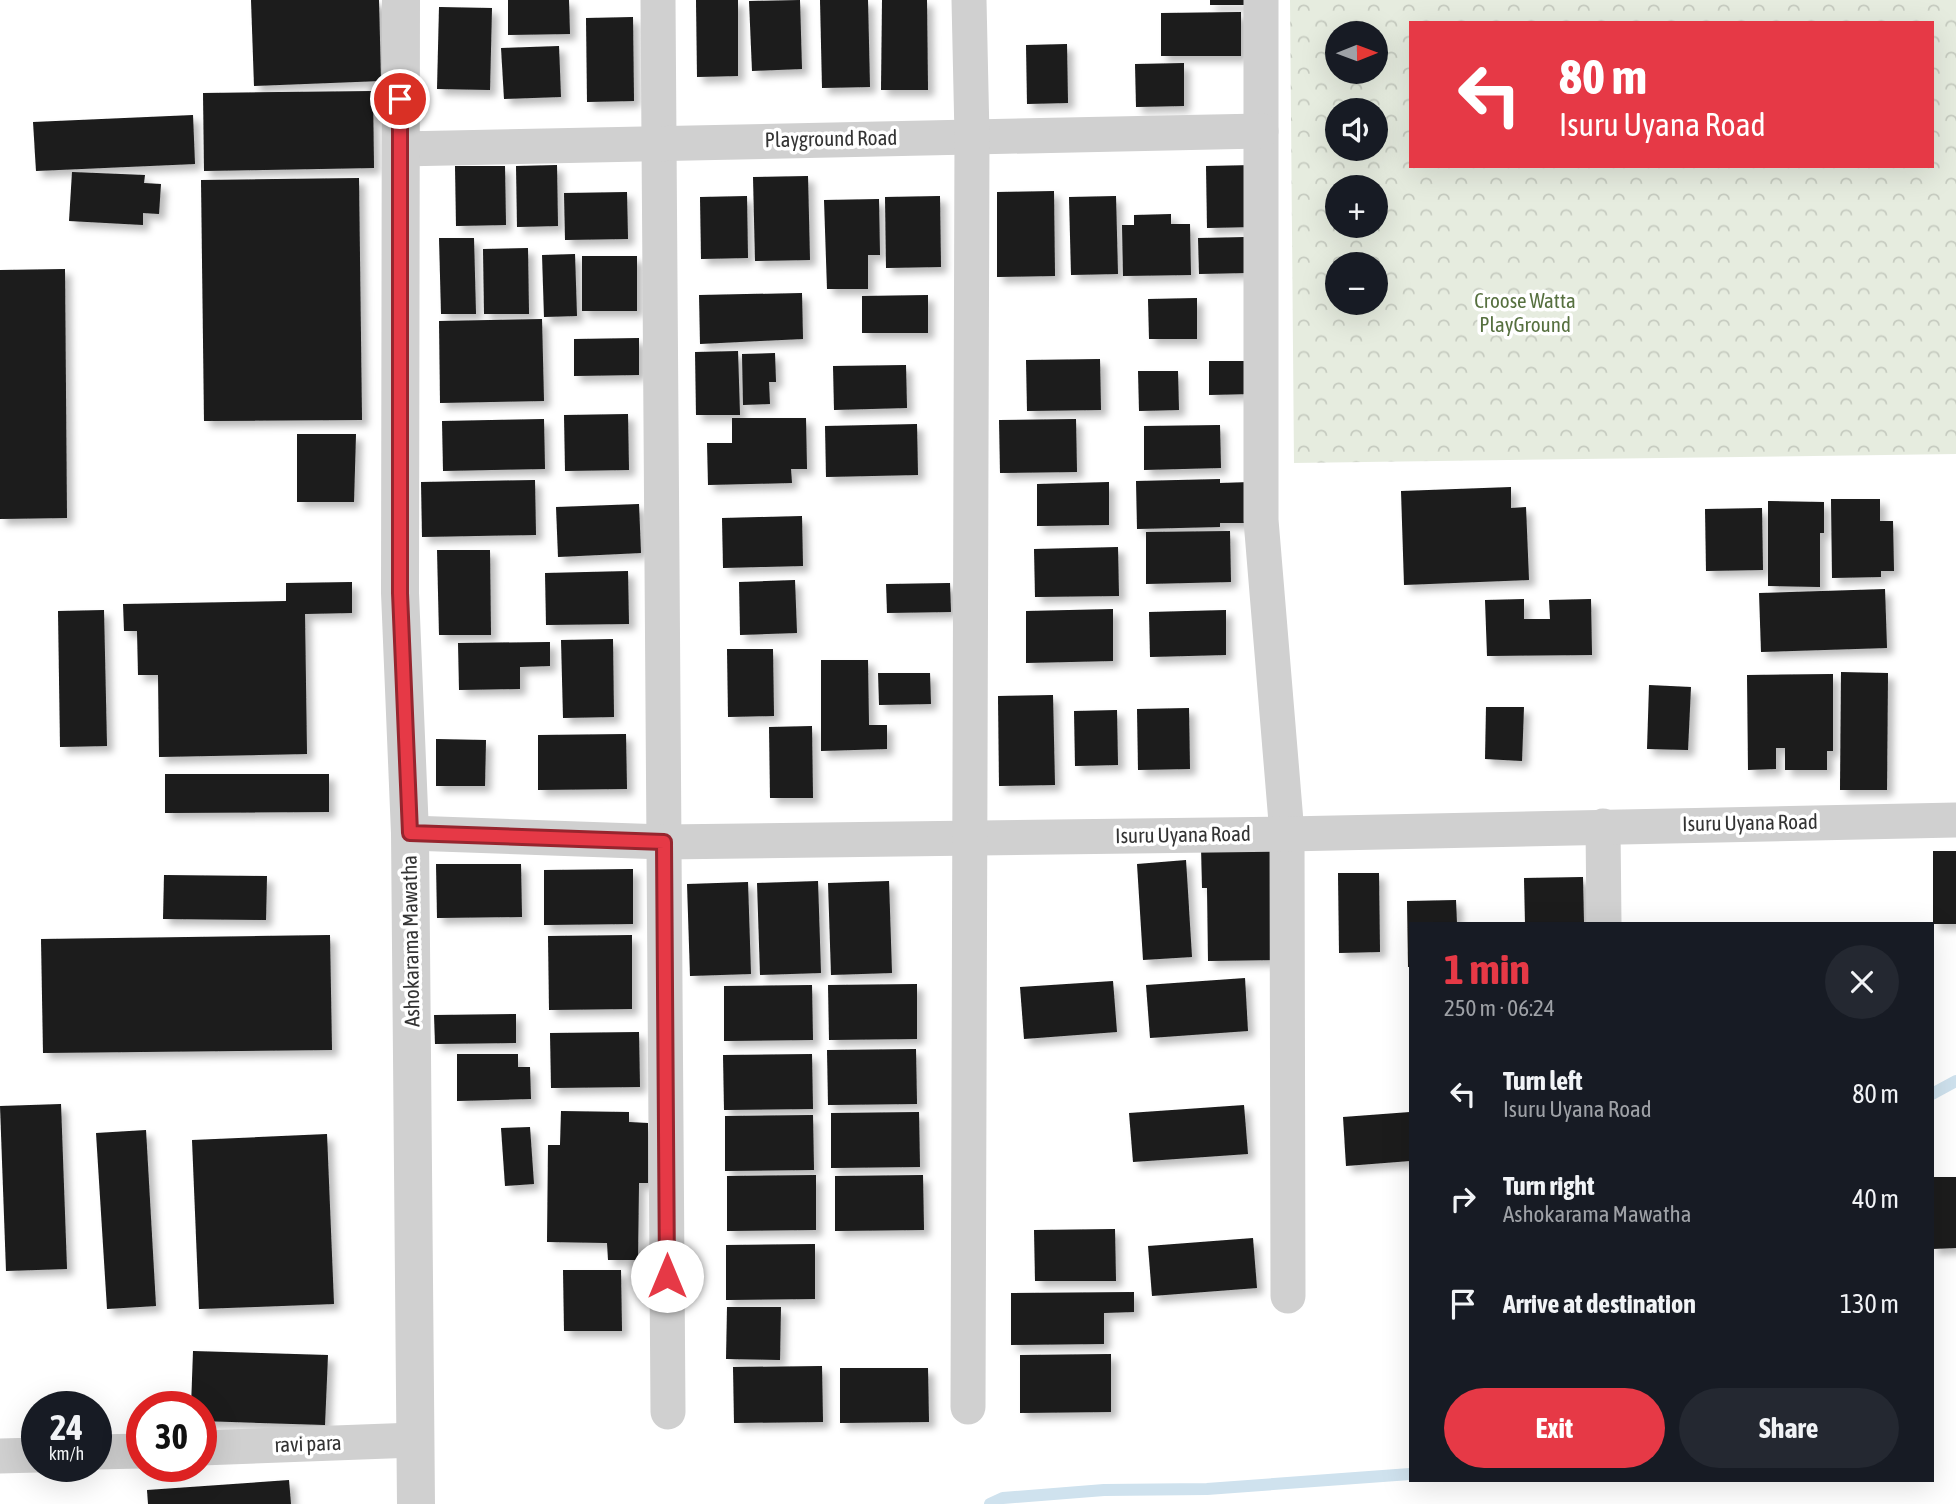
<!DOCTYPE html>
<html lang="en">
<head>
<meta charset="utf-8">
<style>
	body { margin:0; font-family:"Asap Condensed",sans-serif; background:#242831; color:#f1f3f6; height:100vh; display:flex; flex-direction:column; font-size:26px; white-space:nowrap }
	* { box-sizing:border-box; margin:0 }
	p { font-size:23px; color:#9ea1a6 }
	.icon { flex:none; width:38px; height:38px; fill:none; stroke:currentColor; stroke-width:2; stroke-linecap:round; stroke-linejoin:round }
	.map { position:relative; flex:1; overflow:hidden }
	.sheet { position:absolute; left:1409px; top:922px; width:525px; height:560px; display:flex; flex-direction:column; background:#171b24; border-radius:0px; box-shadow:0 7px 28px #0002 }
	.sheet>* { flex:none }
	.guide { position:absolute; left:1409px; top:21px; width:525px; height:147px; border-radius:0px; box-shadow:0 7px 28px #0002; background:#e63946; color:#fff; overflow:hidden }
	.needle { width:46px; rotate:89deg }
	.controls { position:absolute; left:1325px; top:21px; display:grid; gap:14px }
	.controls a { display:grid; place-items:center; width:63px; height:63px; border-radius:50%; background:#171b24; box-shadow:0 7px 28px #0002; font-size:35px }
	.speed { position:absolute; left:21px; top:1391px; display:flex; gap:14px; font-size:35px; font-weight:700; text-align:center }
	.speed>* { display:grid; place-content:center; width:91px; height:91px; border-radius:50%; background:#171b24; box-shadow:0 7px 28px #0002; line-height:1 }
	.speed small { font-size:18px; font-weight:400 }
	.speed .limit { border:10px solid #d22; background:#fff; color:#111 }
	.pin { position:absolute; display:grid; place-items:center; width:60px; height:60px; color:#fff; margin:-30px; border:4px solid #fff; border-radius:50%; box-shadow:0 2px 7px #0007 }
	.me { position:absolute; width:77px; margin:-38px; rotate:0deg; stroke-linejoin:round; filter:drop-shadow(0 0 5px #0008) }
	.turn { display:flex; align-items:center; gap:24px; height:147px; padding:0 35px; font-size:32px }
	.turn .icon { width:91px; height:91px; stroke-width:2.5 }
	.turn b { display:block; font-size:49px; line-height:60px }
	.round { display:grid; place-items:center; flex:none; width:74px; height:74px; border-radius:37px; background:#242831 }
	.head { display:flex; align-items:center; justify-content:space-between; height:119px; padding:0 35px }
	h1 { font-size:42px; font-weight:700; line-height:52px; color:#e63946 }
	.cta { display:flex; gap:14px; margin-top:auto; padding:14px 35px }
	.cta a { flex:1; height:80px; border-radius:42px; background:#e63946; color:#fff; font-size:28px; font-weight:700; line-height:80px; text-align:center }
	.cta a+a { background:#242831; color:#f1f3f6 }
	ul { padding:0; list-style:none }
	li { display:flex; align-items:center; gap:21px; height:105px; padding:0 35px }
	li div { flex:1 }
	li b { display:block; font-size:26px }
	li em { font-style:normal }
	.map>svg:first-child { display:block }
</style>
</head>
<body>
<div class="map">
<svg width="1956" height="1504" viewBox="0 0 1956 1504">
	<defs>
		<pattern id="park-crowns" width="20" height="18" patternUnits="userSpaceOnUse" patternTransform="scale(1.75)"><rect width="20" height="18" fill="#e6ecdf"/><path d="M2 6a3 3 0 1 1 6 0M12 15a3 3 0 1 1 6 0" fill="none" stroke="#c6cbc0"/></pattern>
		<filter id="shadow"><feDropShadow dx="6" dy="6" stdDeviation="3.5" flood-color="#0004"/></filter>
	</defs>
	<rect width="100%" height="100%" fill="#fff"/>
	<path fill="url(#park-crowns)" fill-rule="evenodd" d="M1290,0H1956V454L1294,463ZM1410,23H1932V166H1410ZM1337,33H1376V72H1337ZM1337,110H1376V149H1337ZM1337,187H1376V226H1337ZM1337,264H1376V303H1337Z"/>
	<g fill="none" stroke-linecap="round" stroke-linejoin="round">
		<g stroke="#cfe2ee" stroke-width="12">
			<polyline points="1932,1094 1956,1081"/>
			<polyline points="990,1504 1003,1498 1104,1490 1207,1489 1410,1474"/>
		</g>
	</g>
	<g fill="#1a1a1a" filter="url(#shadow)">
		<polygon points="251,0 379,0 381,81 254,86"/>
		<polygon points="508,0 569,0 570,34 508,35"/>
		<polygon points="696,0 738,0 738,76 697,77"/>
		<polygon points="800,0 802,69 752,71 749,1"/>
		<polygon points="820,0 868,0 870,87 822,88"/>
		<polygon points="882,0 927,0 928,90 881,90"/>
		<rect x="1210" y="0" width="42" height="5"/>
		<polygon points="439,7 492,8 490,90 437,89"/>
		<polygon points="1241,12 1241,56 1161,56 1161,13"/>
		<polygon points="633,17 634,101 587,102 586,18"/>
		<polygon points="1067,44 1068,103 1027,104 1026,45"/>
		<polygon points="559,46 561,97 504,99 501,48"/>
		<polygon points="1184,63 1184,106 1136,107 1135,64"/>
		<polygon points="373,91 374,168 204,171 203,93"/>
		<polygon points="193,115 195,164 36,171 33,122"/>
		<polygon points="557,165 558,226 517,227 516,166"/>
		<polygon points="1253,165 1254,227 1207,228 1206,166"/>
		<polygon points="455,166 505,166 506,225 456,226"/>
		<polygon points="72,172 145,175 144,183 161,184 159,214 143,213 143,225 69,221"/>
		<polygon points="808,176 810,260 755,261 753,177"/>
		<polygon points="359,178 362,420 204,421 201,180"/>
		<polygon points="1054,191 1055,276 997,277 997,192"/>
		<polygon points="627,192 628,239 565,240 564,193"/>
		<polygon points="747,196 748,258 701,259 700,197"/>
		<polygon points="940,196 941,267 886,268 885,197"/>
		<polygon points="1116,196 1118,274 1071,275 1069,197"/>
		<polygon points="879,199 880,255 868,255 868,289 827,289 824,200"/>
		<polygon points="1171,214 1171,224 1190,224 1191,275 1123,276 1122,225 1134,225 1134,215"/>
		<polygon points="1246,237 1246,273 1199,274 1198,238"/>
		<polygon points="439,238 474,238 476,314 441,314"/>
		<polygon points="528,248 529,314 484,314 483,249"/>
		<polygon points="575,254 577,316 544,317 542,255"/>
		<rect x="582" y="256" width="55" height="55"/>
		<polygon points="65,269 67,518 0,519 0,270"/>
		<polygon points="802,293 803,339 700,344 699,295"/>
		<polygon points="928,295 928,333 862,333 862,296"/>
		<polygon points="1197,298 1197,339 1149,339 1148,299"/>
		<polygon points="542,319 544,401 440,403 439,321"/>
		<polygon points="639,338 639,375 574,376 574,339"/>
		<polygon points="738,351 740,415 696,415 695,352"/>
		<polygon points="775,353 776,382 769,382 770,404 743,405 742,354"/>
		<polygon points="1100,359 1101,410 1027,411 1026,360"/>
		<polygon points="1209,361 1252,361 1252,394 1209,395"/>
		<polygon points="906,365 907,408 834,410 833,366"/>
		<polygon points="1138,371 1178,371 1179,410 1139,411"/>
		<polygon points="628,414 629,470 565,471 564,415"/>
		<polygon points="732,418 806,418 807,469 791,469 792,483 708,485 707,443 732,443"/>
		<polygon points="544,419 545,469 443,471 442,421"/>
		<polygon points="1076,419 1077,472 1000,473 999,420"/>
		<polygon points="917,424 918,475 826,477 825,426"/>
		<polygon points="1220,425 1221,468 1144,470 1144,426"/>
		<polygon points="297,434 356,434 354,502 297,502"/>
		<polygon points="1220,479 1220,483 1250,482 1251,523 1220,523 1220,527 1137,529 1136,481"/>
		<polygon points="535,480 536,535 422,537 421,482"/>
		<polygon points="1109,482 1109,525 1037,526 1037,484"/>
		<polygon points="1511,487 1511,508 1526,507 1529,580 1404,585 1401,491"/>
		<polygon points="1831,499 1880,499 1880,521 1893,521 1894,571 1881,571 1881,577 1832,578"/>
		<polygon points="1768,501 1824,502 1824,533 1820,533 1820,587 1768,586"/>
		<polygon points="639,504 641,553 558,557 556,507"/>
		<polygon points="1762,508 1763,570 1706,571 1705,509"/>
		<polygon points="802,516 803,566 723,568 722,518"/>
		<polygon points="1230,531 1231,582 1146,584 1146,532"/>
		<polygon points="1118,547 1119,596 1035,597 1034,549"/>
		<polygon points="437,550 490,550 491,635 439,635"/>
		<polygon points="628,571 629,624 546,625 545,573"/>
		<polygon points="795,580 797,633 740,635 739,582"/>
		<polygon points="352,582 352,613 305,614 307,754 159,757 158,675 138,675 137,631 124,631 123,604 286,601 286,583"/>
		<polygon points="950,583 951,612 887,613 886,584"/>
		<polygon points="1885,589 1887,648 1761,652 1759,593"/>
		<polygon points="1524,599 1524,619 1550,619 1549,600 1591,599 1592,655 1487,656 1485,600"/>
		<polygon points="1113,609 1113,661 1026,663 1026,611"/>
		<polygon points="104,610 107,746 60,747 58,611"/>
		<polygon points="1226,610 1226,655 1150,657 1149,612"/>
		<polygon points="613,639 614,717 563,718 561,640"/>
		<polygon points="550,642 550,666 520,667 520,689 459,690 458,643"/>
		<polygon points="727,649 773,649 774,716 728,717"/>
		<polygon points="821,660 868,660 869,725 887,725 887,749 821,751"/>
		<polygon points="1841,672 1888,673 1887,790 1840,790"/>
		<polygon points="878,673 930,673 931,704 879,705"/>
		<polygon points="1833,674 1833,751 1827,751 1827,770 1785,770 1785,748 1776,748 1776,769 1748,770 1747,675"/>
		<polygon points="1649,685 1691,687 1688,750 1647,749"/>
		<polygon points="1053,695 1055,785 999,786 998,696"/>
		<polygon points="1486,707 1524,707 1522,761 1485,759"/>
		<polygon points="1189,708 1190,769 1138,770 1137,709"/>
		<polygon points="1117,710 1118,765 1075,766 1074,711"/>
		<polygon points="812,726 813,798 770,798 769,727"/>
		<polygon points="626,734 627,789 538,790 538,735"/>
		<polygon points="436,739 486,740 485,786 436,786"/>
		<polygon points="165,774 329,774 329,812 165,813"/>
		<polygon points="1279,846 1277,960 1208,961 1207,888 1202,888 1201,847"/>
		<rect x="1933" y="851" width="23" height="73"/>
		<polygon points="1186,860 1192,957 1143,960 1137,864"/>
		<polygon points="436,864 521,864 522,917 437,918"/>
		<polygon points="633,869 633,924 544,925 544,870"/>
		<polygon points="1338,873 1379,873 1380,952 1339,953"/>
		<polygon points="164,875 267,876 266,920 163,919"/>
		<polygon points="1583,877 1584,924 1525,924 1524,878"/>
		<polygon points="818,881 821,973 760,975 757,883"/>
		<polygon points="889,881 892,973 831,975 828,883"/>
		<polygon points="748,882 751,974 690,976 687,884"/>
		<polygon points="1456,900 1457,924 1410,924 1410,967 1408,967 1407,901"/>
		<polygon points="330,935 332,1050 43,1053 41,939"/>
		<polygon points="632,935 632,1009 549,1010 548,936"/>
		<polygon points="1245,978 1248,1031 1150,1038 1146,985"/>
		<polygon points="1113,981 1117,1032 1024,1039 1020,987"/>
		<polygon points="917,984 917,1039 829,1040 828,985"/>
		<polygon points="812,985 813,1040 724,1041 724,986"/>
		<polygon points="516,1014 516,1043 435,1044 434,1015"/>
		<polygon points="639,1032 640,1087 551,1088 550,1033"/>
		<polygon points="916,1049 917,1104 828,1105 827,1050"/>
		<polygon points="457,1054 518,1054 518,1067 530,1067 531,1099 457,1101"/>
		<polygon points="812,1054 813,1109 724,1110 723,1055"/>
		<polygon points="61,1104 67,1269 6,1271 0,1106"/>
		<polygon points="1244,1105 1248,1154 1133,1162 1129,1113"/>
		<polygon points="561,1111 629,1112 629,1122 648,1123 648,1183 639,1183 638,1260 608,1260 607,1243 547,1242 548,1145 560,1145"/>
		<polygon points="919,1112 920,1167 831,1168 831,1113"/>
		<polygon points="1410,1112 1410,1161 1346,1166 1343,1117"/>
		<polygon points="813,1115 814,1170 725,1171 725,1116"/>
		<polygon points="530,1127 534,1184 505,1186 501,1128"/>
		<polygon points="146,1130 156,1306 107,1309 96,1133"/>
		<polygon points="327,1134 334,1304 199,1309 192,1140"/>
		<polygon points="816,1175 816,1230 727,1231 727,1176"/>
		<polygon points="923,1175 924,1230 835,1231 835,1176"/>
		<polygon points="1932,1177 1956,1177 1956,1248 1932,1249"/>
		<polygon points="1115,1229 1116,1281 1035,1281 1034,1230"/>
		<polygon points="1253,1238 1257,1288 1152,1296 1148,1246"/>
		<polygon points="815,1244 815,1299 726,1300 726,1245"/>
		<polygon points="563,1270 621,1270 622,1331 564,1331"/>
		<polygon points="1134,1292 1134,1312 1104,1313 1104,1344 1011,1345 1011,1293"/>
		<polygon points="727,1307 781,1307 780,1360 726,1359"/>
		<polygon points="193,1351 328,1355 325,1425 201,1421 201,1407 191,1407"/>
		<polygon points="1111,1354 1111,1412 1020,1413 1020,1355"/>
		<polygon points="822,1366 823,1422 734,1423 733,1367"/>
		<polygon points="840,1368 928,1368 929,1422 840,1423"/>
		<polygon points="289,1480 291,1504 148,1504 147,1490"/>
	</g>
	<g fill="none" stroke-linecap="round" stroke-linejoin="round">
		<g stroke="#d0d0d0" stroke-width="35">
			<polyline points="658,0 668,1412"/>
			<polyline points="1261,0 1261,520 1287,834 1288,1296"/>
			<polyline points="400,149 1261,131"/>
			<polyline points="1603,826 1604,924"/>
			<polyline points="410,833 664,842 1287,834 1956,820"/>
			<polyline points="968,1407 972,136 969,0"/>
			<polyline points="201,1448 415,1440"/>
			<polyline points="96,1452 142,1451"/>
			<polyline points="0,1456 37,1455"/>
		</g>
		<polyline stroke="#d0d0d0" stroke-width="38" points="401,0 400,593 410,833 416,1504"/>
	</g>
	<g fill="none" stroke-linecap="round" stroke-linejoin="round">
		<g stroke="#96252e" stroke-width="18">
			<polyline id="route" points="400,99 400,593 410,833 664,842 667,1276"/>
		</g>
		<use href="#route" stroke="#e63946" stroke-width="12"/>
	</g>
	<g text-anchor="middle" stroke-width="7" stroke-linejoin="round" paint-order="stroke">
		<g font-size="21" fill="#333" stroke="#fff">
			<text transform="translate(831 139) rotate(-1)" y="7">Playground Road</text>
			<text transform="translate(1750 823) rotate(-1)" y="7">Isuru Uyana Road</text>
			<text transform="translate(1183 835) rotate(-1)" y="7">Isuru Uyana Road</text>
			<text transform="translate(411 941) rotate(-91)" y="7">Ashokarama Mawatha</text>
			<text transform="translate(308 1444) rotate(-2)" y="7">ravi para</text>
		</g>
		<g font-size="21" fill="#56703f" stroke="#fff">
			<text x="1525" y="308">Croose Watta<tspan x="1525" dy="24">PlayGround</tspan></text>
		</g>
	</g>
</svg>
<div class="controls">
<a><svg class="needle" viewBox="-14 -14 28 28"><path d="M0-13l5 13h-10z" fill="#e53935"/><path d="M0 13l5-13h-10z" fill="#9ea1a6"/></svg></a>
<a><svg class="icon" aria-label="sound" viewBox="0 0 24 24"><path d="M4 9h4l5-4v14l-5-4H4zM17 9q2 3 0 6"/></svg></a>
<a>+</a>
<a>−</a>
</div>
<div class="speed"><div>24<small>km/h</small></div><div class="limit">30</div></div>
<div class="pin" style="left:400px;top:99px;background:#d93025"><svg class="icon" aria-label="arrive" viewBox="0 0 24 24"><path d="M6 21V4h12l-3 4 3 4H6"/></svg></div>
<svg class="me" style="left:667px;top:1276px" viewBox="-20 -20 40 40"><circle r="19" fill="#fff"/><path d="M0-13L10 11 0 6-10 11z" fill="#e63946"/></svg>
<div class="guide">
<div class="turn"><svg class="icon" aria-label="left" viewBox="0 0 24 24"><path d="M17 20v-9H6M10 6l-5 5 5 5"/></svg><div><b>80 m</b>Isuru Uyana Road</div></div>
</div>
<section class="sheet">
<div class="head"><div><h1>1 min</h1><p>250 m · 06:24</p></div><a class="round"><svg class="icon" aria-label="close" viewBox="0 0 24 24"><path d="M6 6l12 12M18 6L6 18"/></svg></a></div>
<ul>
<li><svg class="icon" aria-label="left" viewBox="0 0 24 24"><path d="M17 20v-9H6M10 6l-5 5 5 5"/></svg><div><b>Turn left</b><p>Isuru Uyana Road</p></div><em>80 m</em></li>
<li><svg class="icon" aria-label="right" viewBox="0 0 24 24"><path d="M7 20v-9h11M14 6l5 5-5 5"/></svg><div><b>Turn right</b><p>Ashokarama Mawatha</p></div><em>40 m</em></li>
<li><svg class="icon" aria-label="arrive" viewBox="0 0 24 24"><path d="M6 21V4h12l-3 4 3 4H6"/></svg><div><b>Arrive at destination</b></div><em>130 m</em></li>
</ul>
<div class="cta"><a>Exit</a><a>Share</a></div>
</section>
</div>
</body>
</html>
